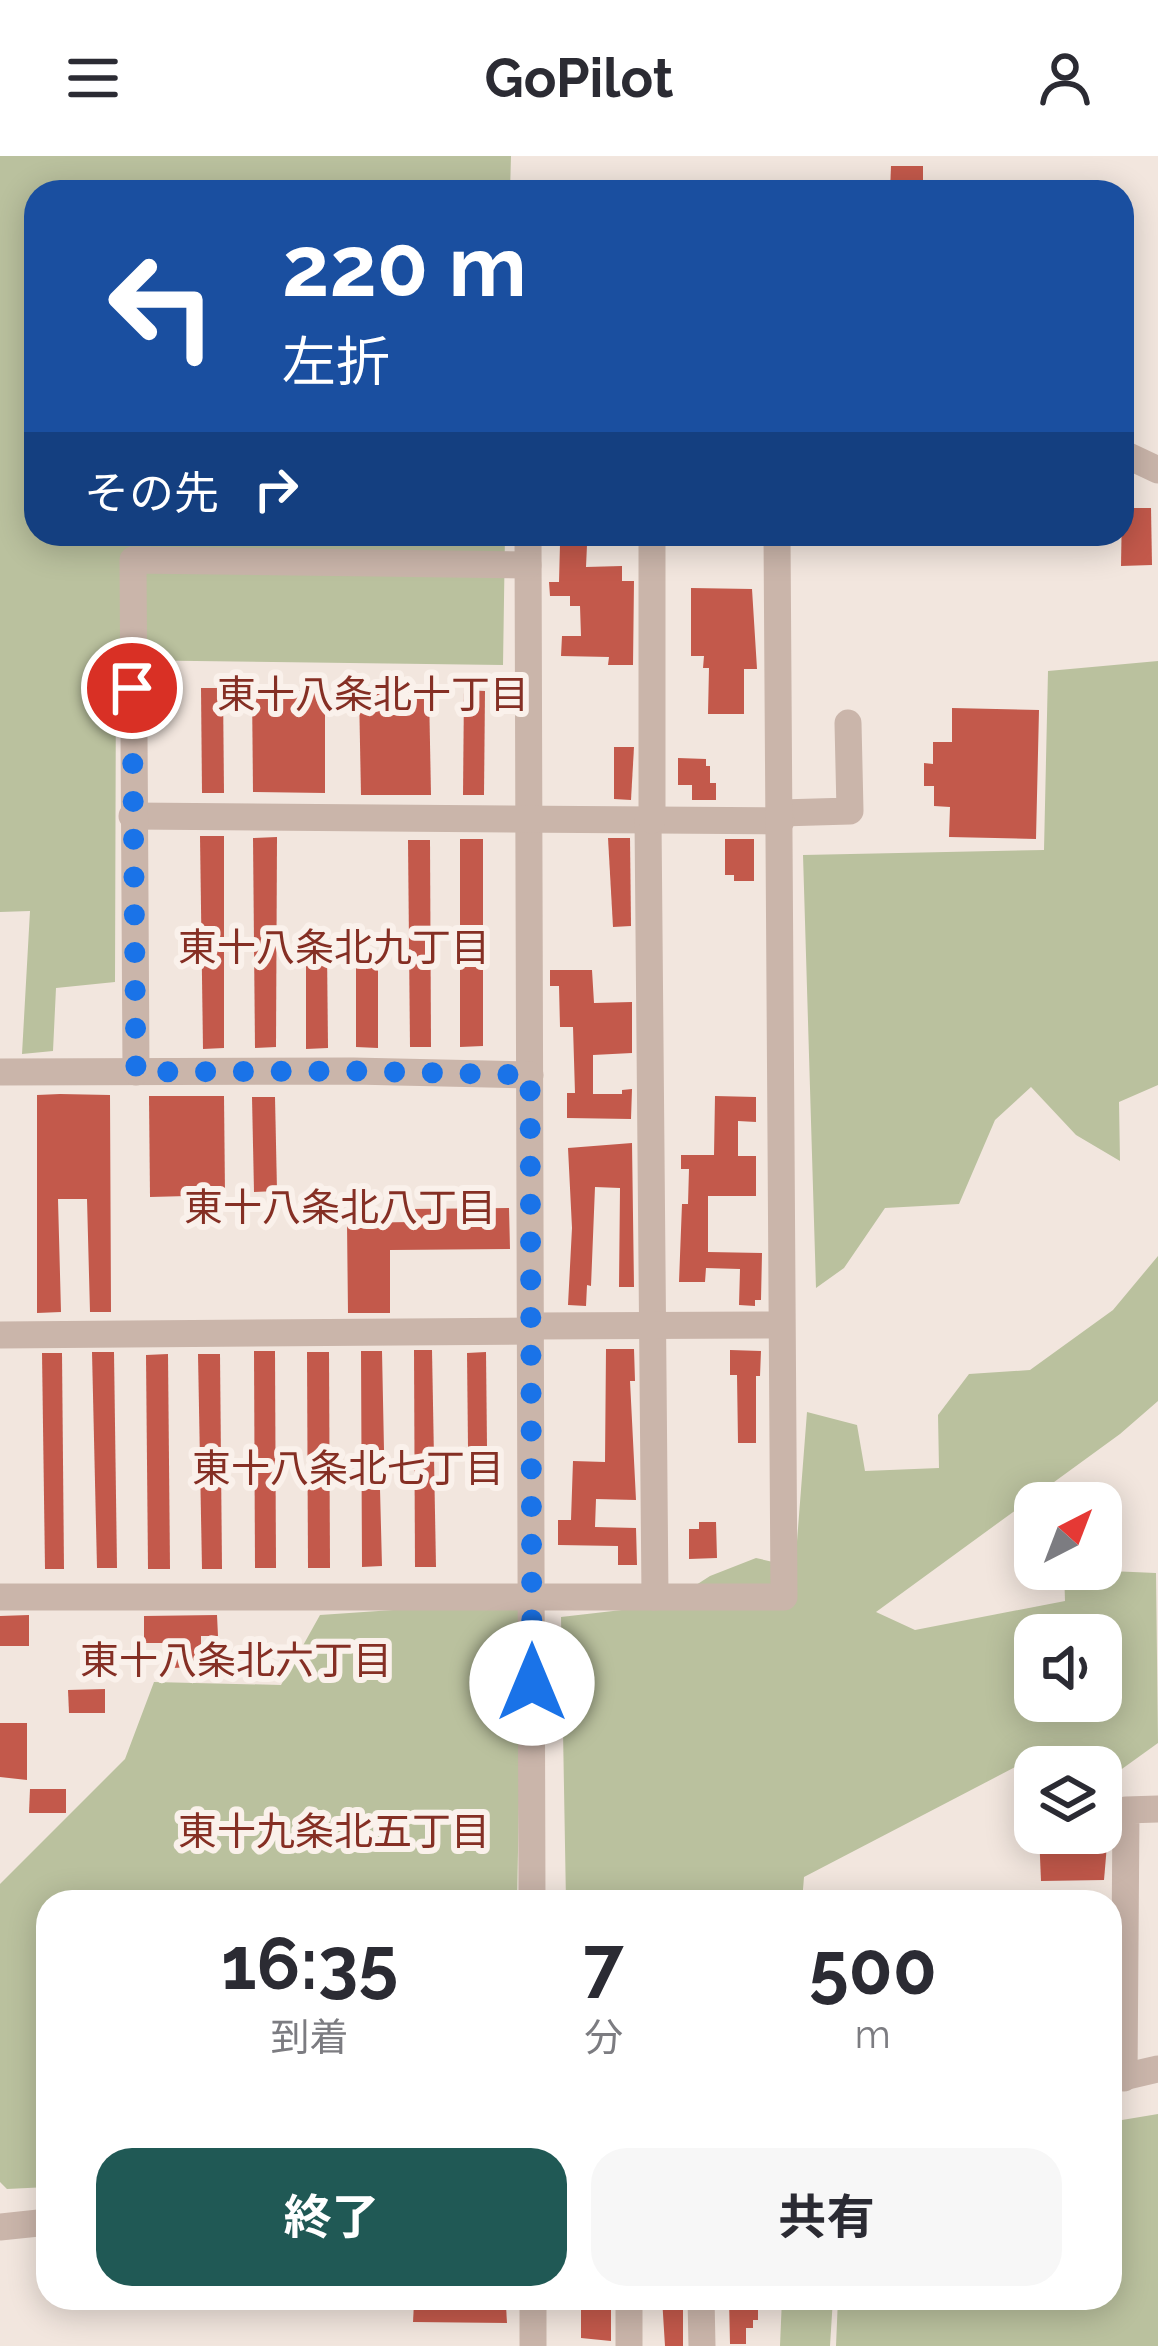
<!DOCTYPE html>
<html lang="ja">
<head>
<meta charset="utf-8">
<style>
	body { margin:0; font-family:Raleway,"Noto Sans JP",sans-serif; background:#f7f7f7; color:#2b2b33; height:100vh; display:flex; flex-direction:column; font-size:45px; white-space:nowrap }
	* { box-sizing:border-box; margin:0 }
	p { font-size:39px; color:#7c7c81 }
	.icon { flex:none; width:66px; height:66px; fill:none; stroke:currentColor; stroke-width:2; stroke-linecap:round; stroke-linejoin:round }
	.map { position:relative; flex:1; overflow:hidden }
	.details { position:absolute; left:36px; top:1734px; width:1086px; height:420px; display:flex; flex-direction:column; background:#fff; border-radius:36px; box-shadow:0 6px 30px #0003 }
	.details>* { flex:none }
	.hud { position:absolute; left:24px; top:24px; width:1110px; height:366px; border-radius:36px; box-shadow:0 6px 30px #0003; background:#1a4fa0; color:#fff; overflow:hidden }
	.needle { width:78px; rotate:42deg }
	.fabs { position:absolute; left:1014px; top:1326px; display:grid; gap:24px }
	.fabs a { display:grid; place-items:center; width:108px; height:108px; border-radius:24px; background:#fff; box-shadow:0 6px 30px #0003; font-size:60px }
	.pin { position:absolute; display:grid; place-items:center; width:102px; height:102px; color:#fff; margin:-51px; border:6px solid #fff; border-radius:50%; box-shadow:0 3px 12px #0007 }
	.me { position:absolute; width:132px; margin:-66px; rotate:0deg; stroke-linejoin:round; filter:drop-shadow(0 0 9px #0008) }
	.turn { display:flex; align-items:center; gap:42px; height:252px; padding:0 60px; font-size:54px }
	.turn .icon { width:156px; height:156px; stroke-width:2.5 }
	.turn b { display:block; font-size:84px; line-height:102px }
	.then { display:flex; align-items:center; height:114px; padding:0 60px; background:#0003; gap:24px; font-size:45px }
	.eta { display:flex; justify-content:space-evenly; align-items:center; height:204px; text-align:center }
	.eta b { font-size:72px; font-weight:700; line-height:84px }
	.cta { display:flex; gap:24px; margin-top:auto; padding:24px 60px }
	.cta a { flex:1; height:138px; border-radius:36px; background:#205955; color:#fff; font-size:48px; font-weight:700; line-height:138px; text-align:center }
	.cta a+a { background:#f7f7f7; color:#2b2b33 }
	header { display:flex; justify-content:space-between; align-items:center; height:156px; padding:0 60px; background:#fff; font-size:54px; font-weight:700 }
	.map>svg:first-child { display:block }
</style>
</head>
<body>
<header><svg class="icon" aria-label="menu" viewBox="0 0 24 24"><path d="M4 6h16M4 12h16M4 18h16"/></svg>GoPilot<svg class="icon" aria-label="person" viewBox="0 0 24 24"><circle cx="12" cy="8" r="4"/><path d="M4 21q1-7 8-7t8 7"/></svg></header>
<div class="map">
<svg width="1158" height="2190" viewBox="0 0 1158 2190">
	<rect width="100%" height="100%" fill="#f2e6de"/>
	<g fill="#bac19e" fill-rule="evenodd">
		<polygon points="0,0 511,0 510,36 36,36 36,378 505,378 503,509 116,504 115,826 56,832 53,895 22,898 30,755 0,756"/>
		<polygon points="1158,505 1158,929 1119,946 1120,1005 1076,979 1031,931 995,964 959,1048 885,1052 844,1112 816,1132 803,699 1044,694 1048,515"/>
		<path d="M1158,1100V1245L1120,1278L876,1456L915,1474L1065,1445L1064,1413L1156,1417L1158,1587L1101,1628V1611H1035L1023,1607L804,1721L802,1746H566L561,1461L665,1449L710,1420L756,1402L795,1411L807,1256L857,1269L865,1315L939,1312L938,1259L969,1218L1030,1214L1113,1154ZM1035,1479H1101V1545H1035Z"/>
		<polygon points="523,1445 517,1746 48,1746 48,2031 7,2033 0,2026 0,1728 125,1603 154,1526 281,1529 320,1459"/>
		<polygon points="1158,1958 1158,2190 836,2190 838,2142 1110,2142 1110,1966"/>
		<polygon points="782,2142 833,2142 830,2190 780,2190"/>
	</g>
	<g fill="#c3594b">
		<polygon points="891,10 923,10 923,36 890,36"/>
		<polygon points="1122,352 1151,352 1152,409 1121,410"/>
		<polygon points="560,388 587,389 586,411 622,410 622,425 634,425 633,509 608,509 609,501 561,500 562,480 581,480 580,450 570,450 570,440 550,440 549,426 559,426"/>
		<polygon points="691,432 752,433 757,513 744,513 744,558 708,558 709,512 703,512 704,500 691,500"/>
		<polygon points="201,532 223,532 224,637 202,637"/>
		<polygon points="252,533 325,535 325,637 253,636"/>
		<polygon points="464,534 485,535 484,639 463,639"/>
		<polygon points="429,535 431,639 361,639 359,536"/>
		<polygon points="952,552 1039,554 1036,683 949,681 950,651 934,650 934,630 924,630 924,607 933,608 933,586 952,586"/>
		<polygon points="614,591 634,591 631,644 614,643"/>
		<polygon points="678,602 706,603 706,610 710,610 710,627 716,627 716,644 692,644 692,629 678,629"/>
		<polygon points="200,680 224,680 224,892 203,893"/>
		<polygon points="277,681 276,891 255,892 253,682"/>
		<polygon points="608,682 630,682 631,770 613,771"/>
		<polygon points="460,683 483,683 483,890 460,891"/>
		<polygon points="725,683 754,683 754,725 734,725 734,719 725,719"/>
		<polygon points="408,684 430,684 431,891 410,891"/>
		<polygon points="306,794 327,794 328,892 306,893"/>
		<polygon points="356,797 378,798 378,892 356,891"/>
		<polygon points="550,814 592,814 594,847 632,846 632,897 593,899 593,938 622,938 622,934 632,933 631,963 567,962 567,937 575,937 573,871 560,871 559,830 550,830"/>
		<polygon points="60,938 110,939 111,1156 90,1156 87,1043 58,1043 61,1156 37,1157 37,939"/>
		<polygon points="149,940 224,940 225,1039 150,1041"/>
		<polygon points="715,940 756,941 756,966 738,965 738,1000 756,1000 756,1040 708,1040 708,1096 762,1097 761,1144 755,1144 755,1150 739,1149 740,1113 706,1112 705,1126 679,1126 682,1048 688,1048 689,1013 681,1013 681,999 714,999"/>
		<polygon points="252,941 275,941 277,1035 254,1036"/>
		<polygon points="632,987 634,1131 619,1131 620,1032 595,1031 591,1130 587,1129 586,1150 568,1149 572,1072 568,992"/>
		<polygon points="509,1052 510,1093 390,1094 390,1157 348,1157 347,1067 411,1066 411,1053"/>
		<polygon points="606,1193 634,1193 635,1225 630,1225 636,1344 596,1343 595,1371 636,1372 637,1409 618,1409 618,1390 558,1389 558,1364 571,1364 573,1305 605,1306"/>
		<polygon points="414,1194 432,1194 436,1411 415,1411"/>
		<polygon points="730,1194 761,1195 760,1220 756,1220 756,1287 738,1287 737,1219 730,1219"/>
		<polygon points="254,1195 275,1195 276,1412 255,1412"/>
		<polygon points="361,1195 382,1195 384,1294 379,1294 382,1410 362,1411"/>
		<polygon points="92,1196 114,1196 117,1412 97,1412"/>
		<polygon points="307,1196 329,1196 330,1412 308,1412"/>
		<polygon points="486,1196 487,1291 468,1291 467,1197"/>
		<polygon points="42,1197 62,1197 64,1413 45,1413"/>
		<polygon points="168,1198 170,1413 148,1413 146,1199"/>
		<polygon points="198,1198 220,1198 222,1413 202,1413"/>
		<polygon points="699,1366 716,1366 717,1402 689,1403 689,1373 699,1373"/>
		<polygon points="29,1459 29,1490 0,1490 0,1460"/>
		<polygon points="217,1459 218,1480 201,1480 201,1504 188,1505 188,1511 174,1512 173,1487 144,1487 144,1460"/>
		<polygon points="105,1533 105,1557 69,1557 68,1534"/>
		<polygon points="0,1567 27,1567 27,1624 0,1621"/>
		<polygon points="30,1633 66,1633 66,1657 29,1657"/>
		<polygon points="1039,1677 1108,1677 1104,1724 1041,1725"/>
		<polygon points="581,2142 605,2142 605,2149 611,2149 611,2185 581,2182"/>
		<polygon points="662,2142 683,2142 683,2190 665,2190"/>
		<polygon points="729,2142 758,2142 758,2164 753,2164 753,2172 746,2172 746,2188 730,2188"/>
		<polygon points="414,2147 506,2150 507,2167 413,2166"/>
	</g>
	<g fill="none" stroke-linecap="round" stroke-linejoin="round">
		<g stroke="#cab5aa" stroke-width="27">
			<polyline points="1122,297 1158,314"/>
			<polyline points="528,378 532,1746"/>
			<polyline points="781,657 850,655 848,567"/>
			<polyline points="132,660 781,665"/>
			<polyline points="648,664 655,1441"/>
			<polyline points="652,664 652,378"/>
			<polyline points="0,916 353,915 530,919"/>
			<polyline points="136,916 133,404 528,409"/>
			<polyline points="532,1170 781,1169"/>
			<polyline points="0,1179 532,1175"/>
			<polyline points="0,1441 784,1441 777,378"/>
			<polyline points="1124,1922 1126,1654 1158,1653"/>
			<polyline points="1110,1924 1158,1913"/>
			<polyline points="0,2071 48,2066"/>
			<polyline points="533,2142 533,2190"/>
			<polyline points="629,2142 629,2190"/>
			<polyline points="701,2142 702,2190"/>
		</g>
	</g>
	<g fill="none" stroke-linecap="round" stroke-linejoin="round">
		<polyline stroke="#1a73e8" stroke-width="21" stroke-dasharray="0 37.8" points="132,532 136,916 353,915 530,919 532,1527"/>
	</g>
	<g text-anchor="middle" stroke-width="12" stroke-linejoin="round" paint-order="stroke">
		<g font-size="39" fill="#852f24" stroke="#faf1eb">
			<text x="373" y="552">東十八条北十丁目</text>
			<text x="334" y="805">東十八条北九丁目</text>
			<text x="340" y="1065">東十八条北八丁目</text>
			<text x="348" y="1326">東十八条北七丁目</text>
			<text x="236" y="1518">東十八条北六丁目</text>
			<text x="334" y="1689">東十九条北五丁目</text>
		</g>
	</g>
</svg>
<div class="fabs">
<a><svg class="needle" viewBox="-14 -14 28 28"><path d="M0-13l5 13h-10z" fill="#e53935"/><path d="M0 13l5-13h-10z" fill="#7c7c81"/></svg></a>
<a><svg class="icon" aria-label="sound" viewBox="0 0 24 24"><path d="M4 9h4l5-4v14l-5-4H4zM17 9q2 3 0 6"/></svg></a>
<a><svg class="icon" aria-label="layers" viewBox="0 0 24 24"><path d="M12 4l9 5-9 5-9-5zM3 14l9 5 9-5"/></svg></a>
</div>
<div class="pin" style="left:132px;top:532px;background:#d93025"><svg class="icon" aria-label="arrive" viewBox="0 0 24 24"><path d="M6 21V4h12l-3 4 3 4H6"/></svg></div>
<svg class="me" style="left:532px;top:1527px" viewBox="-20 -20 40 40"><circle r="19" fill="#fff"/><path d="M0-13L10 11 0 6-10 11z" fill="#1a73e8"/></svg>
<div class="hud">
<div class="turn"><svg class="icon" aria-label="left" viewBox="0 0 24 24"><path d="M17 20v-9H6M10 6l-5 5 5 5"/></svg><div><b>220 m</b>左折</div></div>
<div class="then">その先<svg class="icon" aria-label="right" viewBox="0 0 24 24"><path d="M7 20v-9h11M14 6l5 5-5 5"/></svg></div>
</div>
<section class="details">
<div class="eta">
<div><b>16:35</b><p>到着</p></div>
<div><b>7</b><p>分</p></div>
<div><b>500</b><p>m</p></div>
</div>
<div class="cta"><a>終了</a><a>共有</a></div>
</section>
</div>
</body>
</html>
